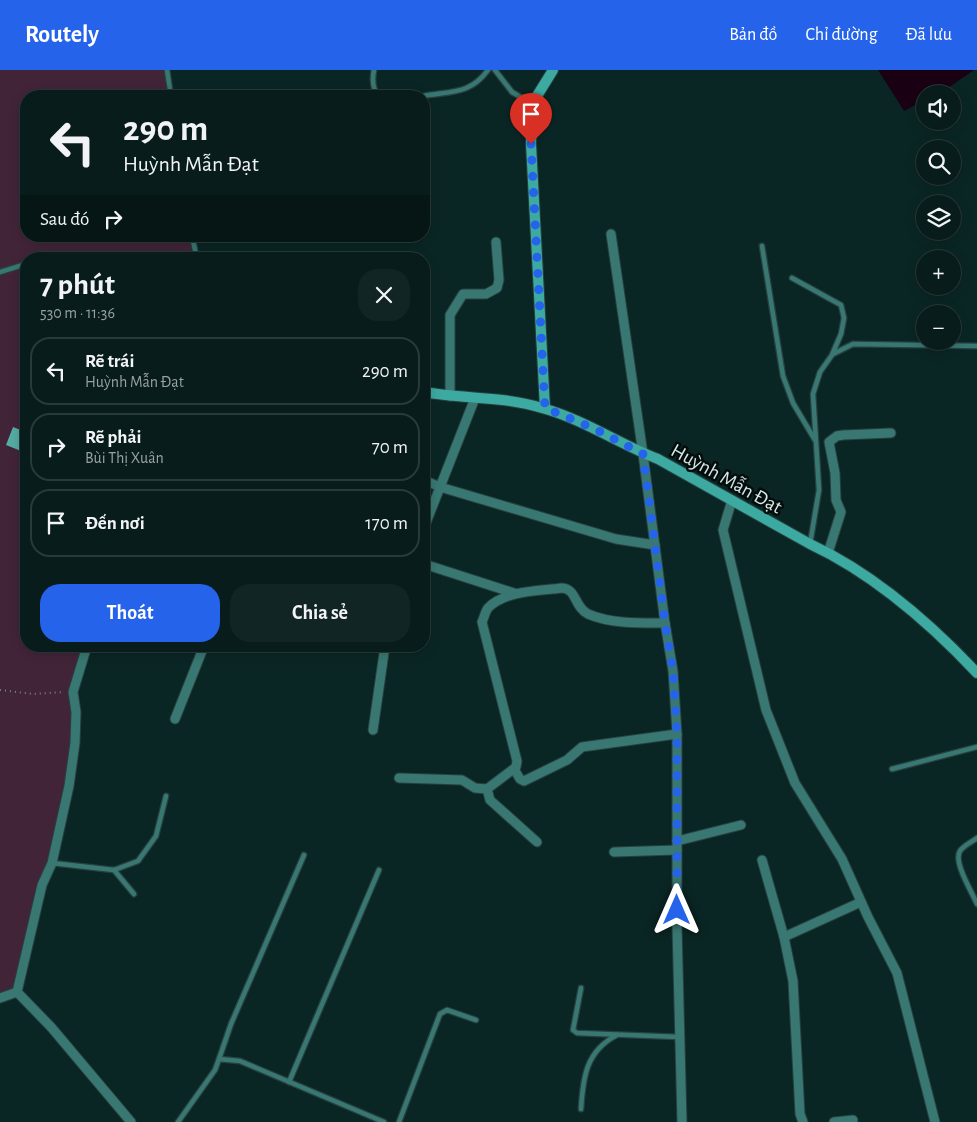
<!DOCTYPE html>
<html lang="vi">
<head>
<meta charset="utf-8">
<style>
	body { margin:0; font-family:"Alegreya Sans",sans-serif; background:#112524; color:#f1f3f6; height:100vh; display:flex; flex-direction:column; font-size:19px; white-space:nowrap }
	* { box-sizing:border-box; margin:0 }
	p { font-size:16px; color:#98a1a3 }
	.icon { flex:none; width:28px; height:28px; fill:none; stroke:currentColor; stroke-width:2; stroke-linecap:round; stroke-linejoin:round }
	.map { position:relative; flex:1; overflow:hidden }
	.side { position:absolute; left:20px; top:182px; width:410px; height:400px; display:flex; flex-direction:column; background:#081c1b; border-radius:20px; box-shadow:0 2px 12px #0003,0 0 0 1px #293a3a }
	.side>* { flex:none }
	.hud { position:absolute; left:20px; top:20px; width:410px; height:152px; border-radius:20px; box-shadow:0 2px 12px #0003,0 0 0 1px #293a3a; background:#081c1b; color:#f1f3f6; overflow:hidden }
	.fabs { position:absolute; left:916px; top:15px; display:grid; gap:10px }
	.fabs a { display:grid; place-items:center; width:45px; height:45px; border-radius:50%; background:#081c1b; box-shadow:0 2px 12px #0003,0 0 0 1px #293a3a; font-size:25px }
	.pin { position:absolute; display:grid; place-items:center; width:42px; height:42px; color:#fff; margin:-51px -21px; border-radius:50% 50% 50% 0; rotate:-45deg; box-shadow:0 0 5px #0007 }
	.pin .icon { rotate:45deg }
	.me { position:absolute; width:55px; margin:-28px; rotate:0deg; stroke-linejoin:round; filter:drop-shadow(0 0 4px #0008) }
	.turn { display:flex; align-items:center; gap:18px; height:105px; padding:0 20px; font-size:22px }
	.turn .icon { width:65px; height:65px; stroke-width:2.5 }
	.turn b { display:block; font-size:35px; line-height:42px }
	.then { display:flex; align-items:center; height:48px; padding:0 20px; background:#0003; gap:10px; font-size:19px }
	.round { display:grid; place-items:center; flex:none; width:52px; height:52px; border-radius:20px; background:#112524 }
	.summary { display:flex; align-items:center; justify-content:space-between; height:85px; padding:0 20px }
	h1 { font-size:30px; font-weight:700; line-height:38px }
	.primary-button { display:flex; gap:10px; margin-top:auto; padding:10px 20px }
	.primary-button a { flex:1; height:58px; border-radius:20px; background:#2563eb; color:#fff; font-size:20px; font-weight:700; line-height:58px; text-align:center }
	.primary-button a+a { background:#112524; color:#f1f3f6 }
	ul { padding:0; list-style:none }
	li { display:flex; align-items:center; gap:15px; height:68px; margin:0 10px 8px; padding:0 10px; border:2px solid #293a3a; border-radius:20px }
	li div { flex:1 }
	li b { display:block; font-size:19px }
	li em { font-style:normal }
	header { display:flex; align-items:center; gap:30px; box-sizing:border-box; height:70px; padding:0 25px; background:#2563eb; color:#fff }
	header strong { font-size:24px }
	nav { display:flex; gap:28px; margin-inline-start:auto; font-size:18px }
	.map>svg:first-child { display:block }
</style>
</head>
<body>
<header>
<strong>Routely</strong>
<nav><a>Bản đồ</a><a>Chỉ đường</a><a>Đã lưu</a></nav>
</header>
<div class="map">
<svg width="977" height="1052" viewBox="0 0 977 1052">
	<rect width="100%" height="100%" fill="#0a2624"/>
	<polygon fill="#422439" points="0,0 165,0 168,26 26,26 26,166 190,166 192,189 26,189 26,576 83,576 73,642 66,714 49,790 14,919 0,924"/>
	<polygon fill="#1a0013" points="878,0 974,0 939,24 925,24 925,30 904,41"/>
	<polygon fill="#55ada5" points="13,357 26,362 26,383 6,375"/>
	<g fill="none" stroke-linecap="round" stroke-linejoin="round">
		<g stroke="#27413f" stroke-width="7">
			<g id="lane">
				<polyline points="167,0 171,26"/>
				<path d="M374,0C372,10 372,19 379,26"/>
				<polyline points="495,0 512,22 532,34"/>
				<path d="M424,26C450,21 470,25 488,0"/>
				<polyline points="192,166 197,189"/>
				<polyline points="762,176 783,306 793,333 815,370"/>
				<polyline points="0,202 26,194"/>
				<polyline points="792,208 841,235 844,248 841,264 832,285 820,302 813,324 819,420 810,474"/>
				<polyline points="833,284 853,274 977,276"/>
				<polyline points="892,699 977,677"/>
				<path d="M977,768C972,772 964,775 960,781C953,792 972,822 977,834"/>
				<polyline points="52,793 114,800 138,791 156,766 166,726"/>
				<polyline points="114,800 134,824"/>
				<polyline points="581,918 573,960 577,963 680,967"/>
				<polyline points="219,989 231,954 304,785"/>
				<polyline points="289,1012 379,800"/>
				<path d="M581,1039C583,1007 586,981 617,965"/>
				<polyline points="178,1052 215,1000 219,989 240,991 384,1052"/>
				<polyline points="399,1052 440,944 447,940 476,950"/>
			</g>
		</g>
		<g stroke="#27413f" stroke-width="11">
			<g id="street">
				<polyline points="611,164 643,384 665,553 673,601 677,664 677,857 682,1052"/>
				<polyline points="450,326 450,245 463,224 486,224 497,218 499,210 496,172"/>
				<polyline points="424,410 440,417 616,469 655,475"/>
				<polyline points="732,430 723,460 766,640 795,713 842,789 868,847 897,903 935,1052"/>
				<polyline points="424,458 475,328"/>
				<polyline points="828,483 841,442 836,430 835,403 829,372 837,366 843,365 891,363"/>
				<polyline points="424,494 514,523"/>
				<polyline points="175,649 204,576"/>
				<polyline points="373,660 385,576"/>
				<polyline points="514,699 520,709 524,711 567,690 582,677 677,664"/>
				<polyline points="399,708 462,710 475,718 487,719"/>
				<polyline points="677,771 741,755"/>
				<path d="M537,772L490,730L487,719L516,697L517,691L482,552C484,548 485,542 488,538C505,520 540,521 562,518C577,519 574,537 588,544C611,554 641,553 665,553"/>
				<polyline points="614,782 677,780"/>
				<polyline points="762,790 784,867 793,911 800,1044 803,1052"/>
				<polyline points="784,867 861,832"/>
				<polyline points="17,922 42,815 52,793 69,716 75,673 76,642 73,622 87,576"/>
				<polyline points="17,922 51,957 131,1052"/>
				<polyline points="0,928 17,922"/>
				<polyline points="834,1052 853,1050"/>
			</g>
		</g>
		<g stroke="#27413f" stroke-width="12">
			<g id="secondary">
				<path d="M424,322C463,329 503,326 542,338C583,349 619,374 658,389L810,474C874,504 929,552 977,603"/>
				<polyline points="545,338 531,74 532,34 553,0"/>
			</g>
		</g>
		<polyline stroke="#718785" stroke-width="2" stroke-dasharray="1 4" stroke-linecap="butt" points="0,620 33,624 63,622"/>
		<use href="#lane" stroke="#397872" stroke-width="4.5"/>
		<use href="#street" stroke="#397872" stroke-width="9"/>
		<use href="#secondary" stroke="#3caaa1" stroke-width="10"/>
	</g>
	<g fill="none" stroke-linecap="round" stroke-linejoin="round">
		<polyline stroke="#2563eb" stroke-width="9" stroke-dasharray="0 16.2" points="531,74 545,338 595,359 643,384 665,553 673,601 677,664 677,840"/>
	</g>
	<g text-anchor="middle" stroke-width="5" stroke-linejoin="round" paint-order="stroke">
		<g font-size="20" fill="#d7e7e5" stroke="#030d0c">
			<text transform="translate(727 408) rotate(29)" y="7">Huỳnh Mẫn Đạt</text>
		</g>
	</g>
</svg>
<div class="fabs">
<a><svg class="icon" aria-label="sound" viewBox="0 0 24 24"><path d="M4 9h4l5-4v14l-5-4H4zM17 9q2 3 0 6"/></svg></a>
<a><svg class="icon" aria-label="search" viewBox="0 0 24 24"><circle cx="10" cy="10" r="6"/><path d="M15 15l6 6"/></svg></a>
<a><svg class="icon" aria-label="layers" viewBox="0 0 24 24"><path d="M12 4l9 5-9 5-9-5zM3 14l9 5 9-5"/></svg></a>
<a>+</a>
<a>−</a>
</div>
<div class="pin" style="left:531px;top:74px;background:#d93025"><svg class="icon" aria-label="arrive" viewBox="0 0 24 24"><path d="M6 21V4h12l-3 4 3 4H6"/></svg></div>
<svg class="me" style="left:677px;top:840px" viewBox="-20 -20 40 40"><path d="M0-17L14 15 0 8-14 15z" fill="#2563eb" stroke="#fff" stroke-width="4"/></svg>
<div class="hud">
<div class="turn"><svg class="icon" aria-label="left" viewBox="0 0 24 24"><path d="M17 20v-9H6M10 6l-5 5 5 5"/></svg><div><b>290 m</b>Huỳnh Mẫn Đạt</div></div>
<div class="then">Sau đó<svg class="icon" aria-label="right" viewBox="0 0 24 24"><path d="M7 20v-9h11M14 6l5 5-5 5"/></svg></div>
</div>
<section class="side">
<div class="summary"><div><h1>7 phút</h1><p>530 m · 11:36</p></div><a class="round"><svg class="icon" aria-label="close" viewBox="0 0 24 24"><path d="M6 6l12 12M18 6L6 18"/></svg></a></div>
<ul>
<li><svg class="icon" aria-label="left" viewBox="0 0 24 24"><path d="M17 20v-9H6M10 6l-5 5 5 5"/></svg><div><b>Rẽ trái</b><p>Huỳnh Mẫn Đạt</p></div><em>290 m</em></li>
<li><svg class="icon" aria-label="right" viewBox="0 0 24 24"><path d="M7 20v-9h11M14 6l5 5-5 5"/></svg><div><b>Rẽ phải</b><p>Bùi Thị Xuân</p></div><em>70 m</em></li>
<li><svg class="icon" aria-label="arrive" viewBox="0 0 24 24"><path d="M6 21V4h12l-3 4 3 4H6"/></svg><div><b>Đến nơi</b></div><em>170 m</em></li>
</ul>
<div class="primary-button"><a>Thoát</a><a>Chia sẻ</a></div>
</section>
</div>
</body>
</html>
